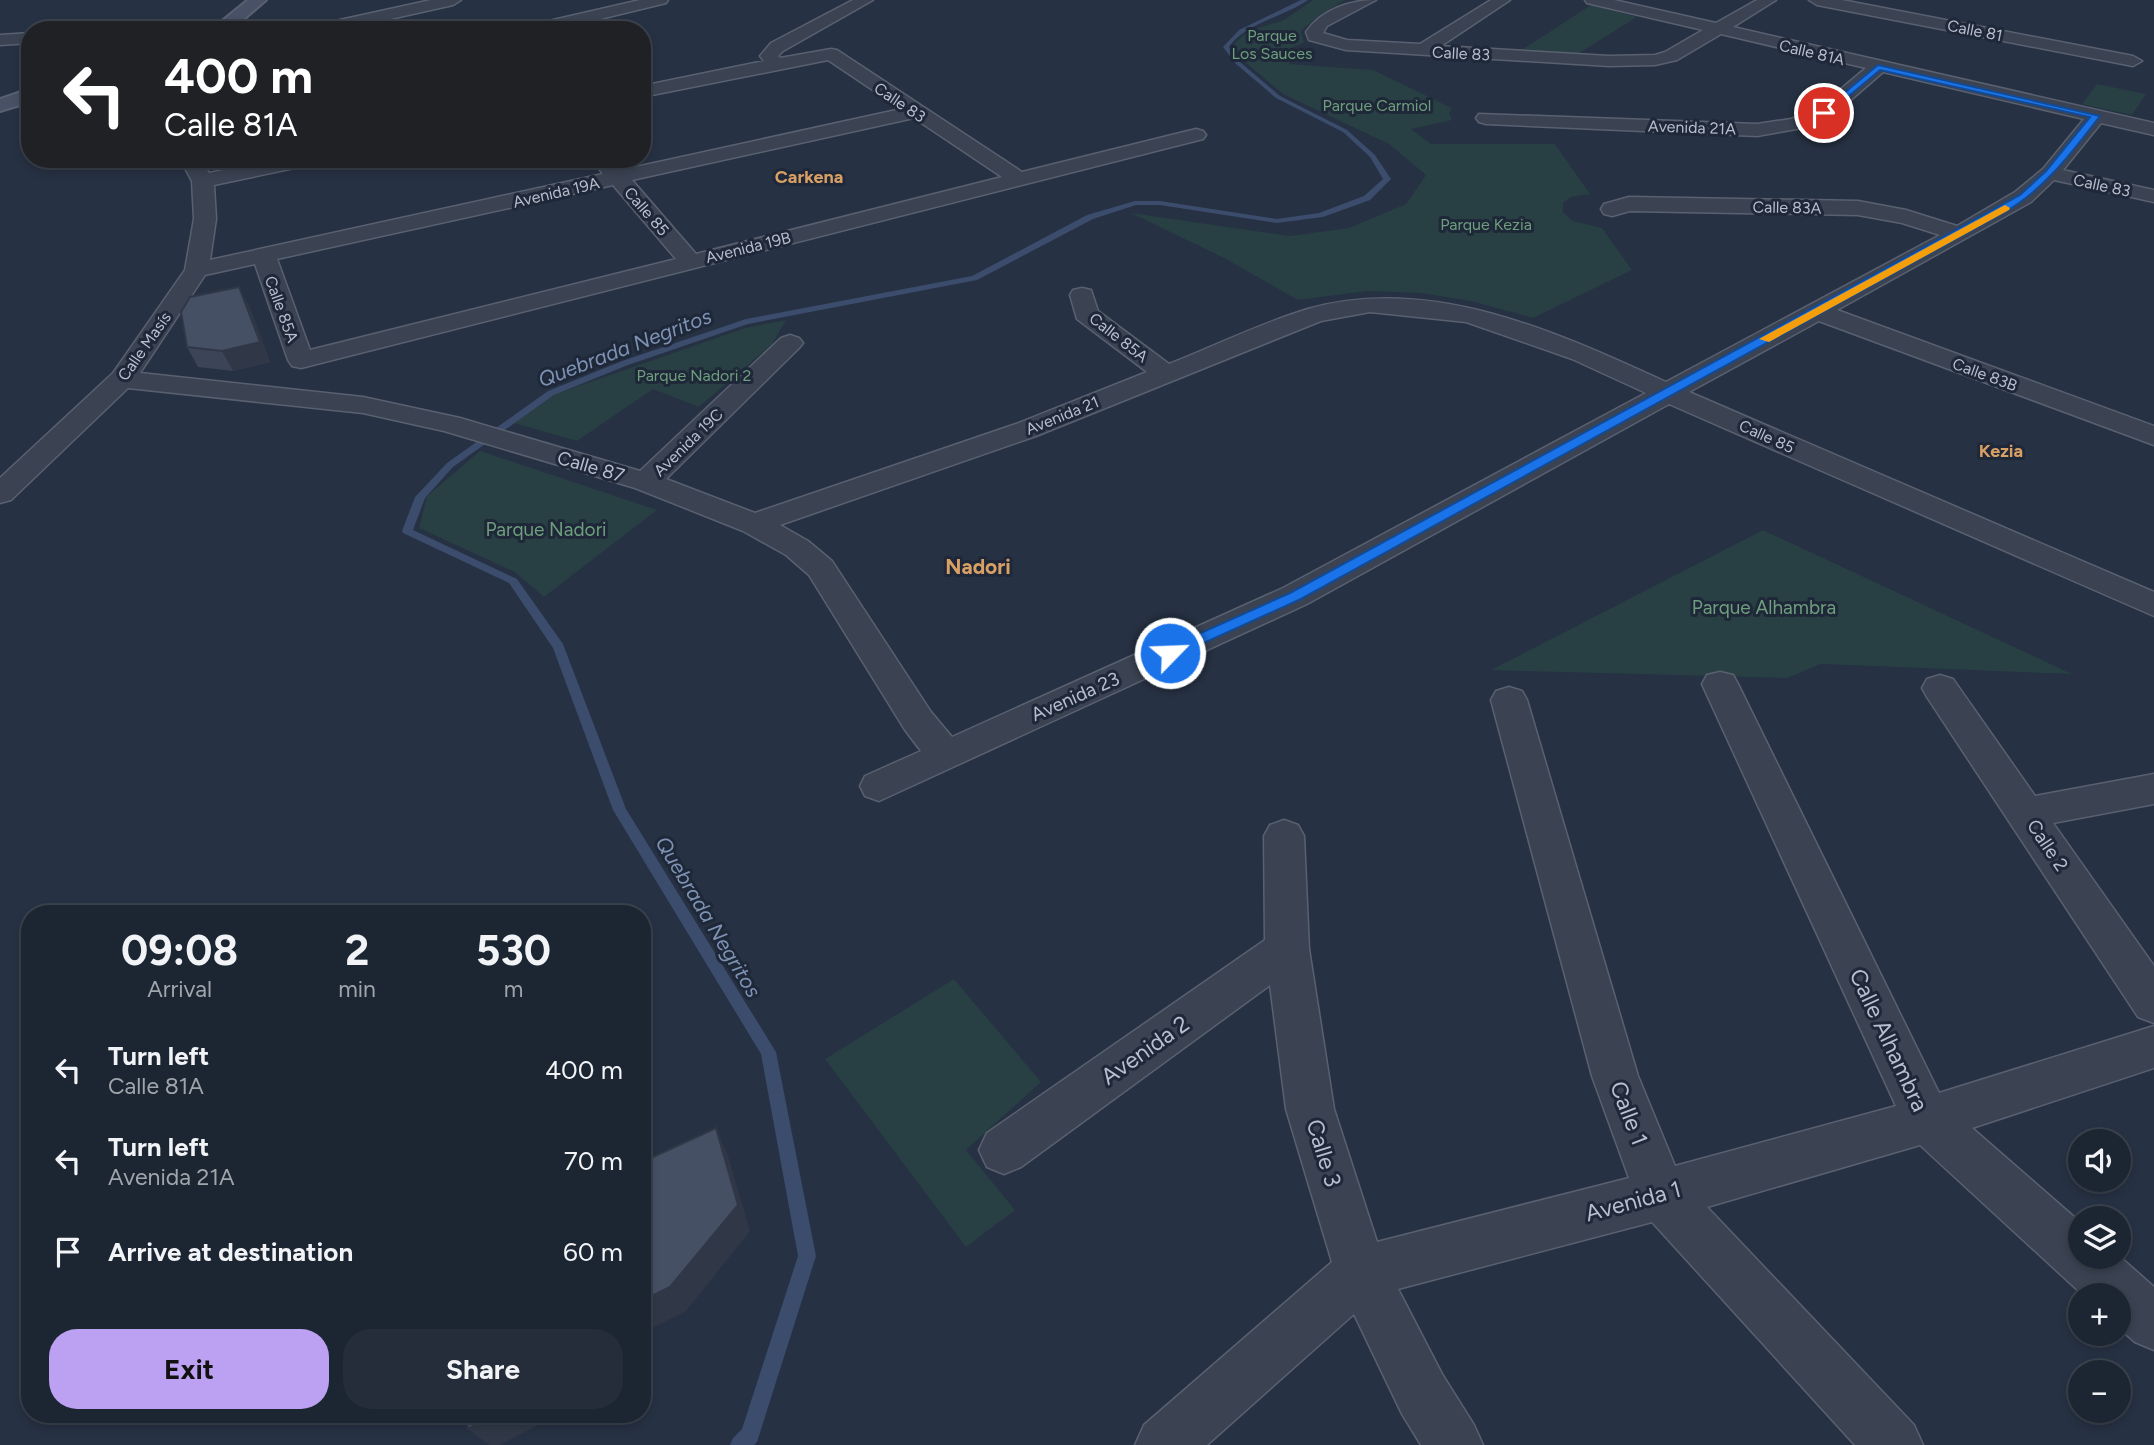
<!DOCTYPE html>
<html lang="en">
<head>
<meta charset="utf-8">
<style>
	body { margin:0; font-family:Figtree,sans-serif; background:#252d3a; color:#f1f3f6; height:100vh; display:flex; flex-direction:column; font-size:26px; white-space:nowrap }
	* { box-sizing:border-box; margin:0 }
	p { font-size:23px; color:#a0a5ac }
	.icon { flex:none; width:38px; height:38px; fill:none; stroke:currentColor; stroke-width:2; stroke-linecap:round; stroke-linejoin:round }
	.map { position:relative; flex:1; overflow:hidden }
	.panel { position:absolute; left:21px; top:905px; width:630px; height:518px; display:flex; flex-direction:column; background:#1c2532; border-radius:28px; box-shadow:0 4px 10px #0003,0 0 0 2px #3a424d }
	.panel>* { flex:none }
	.guide { position:absolute; left:21px; top:21px; width:630px; height:147px; border-radius:28px; box-shadow:0 4px 10px #0003,0 0 0 2px #3a424d; background:#202124; color:#fff; overflow:hidden }
	.buttons { position:absolute; left:2068px; top:1129px; display:grid; gap:14px }
	.buttons a { display:grid; place-items:center; width:63px; height:63px; border-radius:50%; background:#1c2532; box-shadow:0 4px 10px #0003,0 0 0 2px #3a424d; font-size:35px }
	.pin { position:absolute; display:grid; place-items:center; width:60px; height:60px; color:#fff; margin:-30px; border:4px solid #fff; border-radius:50%; box-shadow:0 2px 7px #0007 }
	.me { position:absolute; width:77px; margin:-38px; rotate:66deg; stroke-linejoin:round; filter:drop-shadow(0 0 5px #0008) }
	.turn { display:flex; align-items:center; gap:24px; height:147px; padding:0 28px; font-size:32px }
	.turn .icon { width:91px; height:91px; stroke-width:2.5 }
	.turn b { display:block; font-size:49px; line-height:60px }
	.eta { display:flex; justify-content:space-evenly; align-items:center; height:119px; text-align:center }
	.eta b { font-size:42px; font-weight:700; line-height:49px }
	.action { display:flex; gap:14px; margin-top:auto; padding:14px 28px }
	.action a { flex:1; height:80px; border-radius:28px; background:#bca0f2; color:#111; font-size:28px; font-weight:700; line-height:80px; text-align:center }
	.action a+a { background:#252d3a; color:#f1f3f6 }
	ul { padding:0; list-style:none }
	li { display:flex; align-items:center; gap:21px; height:91px; padding:0 28px }
	li div { flex:1 }
	li b { display:block; font-size:26px }
	li em { font-style:normal }
	.map>svg:first-child { display:block }
</style>
</head>
<body>
<div class="map">
<svg width="2154" height="1445" viewBox="0 0 2154 1445">
	<rect width="100%" height="100%" fill="#263143"/>
	<g fill="#283f44">
		<polygon points="1313,0 1345,0 1317,17 1301,31 1304,43 1291,48 1289,64 1373,70 1452,108 1449,113 1452,120 1411,129 1431,144 1555,144 1590,194 1571,197 1563,203 1563,212 1573,221 1602,228 1632,270 1533,318 1471,301 1420,293 1367,291 1298,300 1226,259 1131,213 1290,236 1349,228 1406,204 1426,175 1389,144 1283,94 1244,61 1232,46 1248,31 1284,20"/>
		<polygon points="1591,5 1637,17 1576,55 1517,53"/>
		<polygon points="2097,84 2146,94 2132,115 2082,104"/>
		<polygon points="786,320 772,344 699,407 653,389 577,441 514,423 556,394 745,328"/>
		<polygon points="480,451 657,510 544,597 515,572 419,528 427,496"/>
		<polygon points="1763,530 2072,674 1821,664 1787,678 1491,670"/>
		<polygon points="954,979 1041,1082 966,1150 1015,1210 966,1247 825,1059"/>
	</g>
	<g fill="none" stroke-linecap="round" stroke-linejoin="round">
		<path fill="#3b4c6c" fill-rule="evenodd" d="M1301,0H1308C1284,17 1245,23 1229,47L1240,62L1280,96L1347,130L1375,155L1391,179L1370,200L1323,217L1277,223L1160,205H1136L1093,219L977,280L748,324L628,365L554,395L453,467L425,498L413,530L517,579L563,644L626,809L776,1052L816,1256L757,1442L754,1445H730L733,1438L742,1429L798,1256L761,1054L613,810L553,648L509,583L403,533L402,531L415,497L447,463L548,391L622,361L746,319L972,276L1087,215L1135,201H1160L1277,219L1319,213L1364,196L1383,179L1370,157L1343,132L1276,98L1236,64L1223,47L1239,30Z"/>
		<g stroke="#596170" stroke-width="3">
			<g id="street">
				<polygon points="431,0 461,0 453,5 341,30 309,30 317,25"/>
				<polygon points="640,0 668,0 666,3 555,30 525,30 527,26"/>
				<path d="M853,0H873L783,51L778,56L780,58L831,49L837,50L1022,172L1196,129L1203,131L1206,135L1203,139L301,368L292,366L288,360L255,264L205,275L140,373L363,397L460,418L640,471L781,338L790,335L799,338L803,343L799,348L666,479L755,513L1016,424L1147,372L1077,319L1070,295L1073,290L1082,288L1091,290L1098,311L1169,364C1215,346 1261,323 1308,309C1430,274 1557,332 1666,382L1940,235L1902,223L1858,215L1630,211L1612,216L1604,214L1601,209L1604,204L1629,197L1858,201L1906,210L1957,226L2015,192L2043,169L2084,119L1883,72L1831,117L1802,128L1757,136L1486,124L1479,122L1476,118L1479,114L1757,124L1791,119L1817,109L1866,68L1721,34L1677,60L1655,65L1609,66L1346,50L1309,40L1306,32C1321,10 1350,0 1376,0L1327,26L1323,33L1347,40L1420,44L1491,0H1510L1441,46L1609,56L1655,55L1665,52L1703,30L1587,3L1585,0H1614L1716,23L1757,0H1776L1733,27L2154,123V135L2101,123L2063,170L2154,190V202L2054,180L2031,202L1837,310L2154,426V445L1819,321L1689,392L2154,592V616L1669,404L1307,604L879,801L865,796L860,786L865,776L921,751L905,730L809,575L786,555L743,531L635,488L444,431L363,413L128,388L11,500L0,503V478L113,373L185,270L194,219L192,181L180,159H200L209,173L278,159H319L309,165L214,185L216,219L210,260L603,174L595,163L597,159H613L622,170L901,109L828,60L642,97V86L764,61L760,56L771,43ZM914,118L1002,177L696,254L632,180ZM613,185L676,259L310,350L277,259ZM1370,312L1466,322L1572,359L1646,393L1283,588L952,737L931,712L832,561L808,541L780,525L1036,436L1321,321Z"/>
				<polygon points="1809,0 1842,0 2133,56 2142,61 2133,66 1817,5"/>
				<polygon points="227,20 233,21 235,25 233,29 146,30 154,25"/>
				<polygon points="30,33 30,43 0,45 0,35"/>
				<polygon points="1720,672 1733,675 1738,684 1939,1093 2154,1026 2154,1068 1972,1128 2081,1223 2081,1256 2119,1256 2154,1287 2154,1350 2135,1342 2119,1328 2119,1295 2083,1295 1920,1145 1707,1207 1914,1425 1923,1445 1855,1445 1652,1222 1398,1289 1442,1374 1474,1425 1483,1445 1421,1445 1402,1414 1354,1314 1207,1445 1135,1445 1144,1425 1332,1262 1286,1109 1270,985 1021,1167 1004,1174 987,1167 979,1150 987,1133 1265,940 1264,836 1270,825 1284,820 1298,825 1304,836 1309,949 1334,1109 1377,1242 1629,1178 1592,1076 1491,700 1496,691 1509,687 1522,691 1527,700 1638,1076 1675,1166 1896,1106 1702,684 1707,675"/>
				<polygon points="1940,675 1953,679 2035,796 2154,774 2154,804 2053,823 2154,966 2154,1023 2138,1017 1927,697 1922,688 1927,679"/>
			</g>
		</g>
		<g stroke="#596170" stroke-width="4">
			<g id="secondary">
				<polygon points="248,0 266,0 231,30 211,30"/>
				<polygon points="30,89 30,102 0,111 0,99"/>
			</g>
		</g>
		<use href="#street" fill="#3b4353" fill-rule="evenodd"/>
		<use href="#secondary" fill="#485166" fill-rule="evenodd"/>
	</g>
	<polygon fill="#3b4557" points="249,306 270,362 233,371 198,367 187,347"/>
	<g fill="#303847">
		<polygon points="239,287 249,306 270,362 233,371 222,351"/>
		<polygon points="716,1128 728,1156 750,1231 686,1311 642,1333 642,1301"/>
		<polygon points="497,1414 560,1414 500,1445 489,1445 468,1429"/>
	</g>
	<g fill="#455065" stroke="#303847" stroke-width="2">
		<polygon points="239,287 260,342 222,351 187,347 181,312 190,297"/>
		<polygon points="716,1128 738,1205 670,1287 642,1301 642,1162"/>
		<polygon points="466,1414 497,1414 468,1429"/>
	</g>
	<path fill="#1a73e8" stroke="#114b97" stroke-width="2" d="M1878,65L2100,116C2072,152 2045,189 2005,212L1301,599L1175,656H1165L1163,653L1165,649L1290,593L2020,195L2046,171L2090,117L1880,70L1826,115H1821V112Z"/>
	<polygon fill="#f59e0b" points="2005,205 2010,208 2009,210 1769,342 1759,339"/>
	<g text-anchor="middle" stroke-width="6" stroke-linejoin="round" paint-order="stroke">
		<g font-size="16" fill="#b8becd" stroke="#1f2838">
			<text transform="translate(1975 30) rotate(11)" y="6">Calle 81</text>
			<text transform="translate(1812 52) rotate(13)" y="6">Calle 81A</text>
			<text transform="translate(1461 53) rotate(3)" y="6">Calle 83</text>
			<text transform="translate(900 102) rotate(34)" y="6">Calle 83</text>
			<text transform="translate(1692 127) rotate(2)" y="6">Avenida 21A</text>
			<text transform="translate(2102 185) rotate(12)" y="6">Calle 83</text>
			<text transform="translate(556 192) rotate(-13)" y="6">Avenida 19A</text>
			<text transform="translate(1787 207) rotate(1)" y="6">Calle 83A</text>
			<text transform="translate(647 211) rotate(49)" y="6">Calle 85</text>
			<text transform="translate(748 247) rotate(-14)" y="6">Avenida 19B</text>
			<text transform="translate(282 309) rotate(70)" y="6">Calle 85A</text>
			<text transform="translate(1119 337) rotate(38)" y="6">Calle 85A</text>
			<text transform="translate(144 346) rotate(-55)" y="6">Calle Masís</text>
			<text transform="translate(1985 374) rotate(20)" y="6">Calle 83B</text>
			<text transform="translate(1062 415) rotate(-22)" y="6">Avenida 21</text>
			<text transform="translate(1767 436) rotate(24)" y="6">Calle 85</text>
			<text transform="translate(688 442) rotate(-44)" y="6">Avenida 19C</text>
		</g>
		<g font-size="16" fill="#6e9e7d" stroke="#1f2838">
			<text x="1272" y="41">Parque<tspan x="1272" dy="18">Los Sauces</tspan></text>
			<text x="1377" y="111">Parque Carmiol</text>
			<text x="1486" y="230">Parque Kezia</text>
			<text x="694" y="381">Parque Nadori 2</text>
		</g>
		<g font-size="18" font-weight="bold" fill="#d9a066" stroke="#1f2838">
			<text x="809" y="183">Carkena</text>
			<text x="2001" y="457">Kezia</text>
		</g>
		<g font-size="19" fill="#b8becd" stroke="#1f2838">
			<text transform="translate(591 466) rotate(16)" y="7">Calle 87</text>
			<text transform="translate(1075 696) rotate(-24)" y="7">Avenida 23</text>
			<text transform="translate(2048 845) rotate(56)" y="7">Calle 2</text>
		</g>
		<g font-size="19" fill="#6e9e7d" stroke="#1f2838">
			<text x="546" y="536">Parque Nadori</text>
			<text x="1764" y="614">Parque Alhambra</text>
		</g>
		<g font-size="21" font-style="italic" fill="#7e92b4" stroke="#1f2838">
			<text transform="translate(625 348) rotate(-21)" y="7">Quebrada Negritos</text>
			<text transform="translate(708 917) rotate(59)" y="7">Quebrada Negritos</text>
		</g>
		<g font-size="21" font-weight="bold" fill="#d9a066" stroke="#1f2838">
			<text x="978" y="574">Nadori</text>
		</g>
		<g font-size="23" fill="#b8becd" stroke="#1f2838">
			<text transform="translate(1889 1040) rotate(65)" y="8">Calle Alhambra</text>
			<text transform="translate(1145 1050) rotate(-35)" y="8">Avenida 2</text>
			<text transform="translate(1629 1113) rotate(69)" y="8">Calle 1</text>
			<text transform="translate(1324 1153) rotate(73)" y="8">Calle 3</text>
			<text transform="translate(1633 1201) rotate(-15)" y="8">Avenida 1</text>
		</g>
	</g>
</svg>
<div class="buttons">
<a><svg class="icon" aria-label="sound" viewBox="0 0 24 24"><path d="M4 9h4l5-4v14l-5-4H4zM17 9q2 3 0 6"/></svg></a>
<a><svg class="icon" aria-label="layers" viewBox="0 0 24 24"><path d="M12 4l9 5-9 5-9-5zM3 14l9 5 9-5"/></svg></a>
<a>+</a>
<a>−</a>
</div>
<div class="pin" style="left:1824px;top:113px;background:#d93025"><svg class="icon" aria-label="arrive" viewBox="0 0 24 24"><path d="M6 21V4h12l-3 4 3 4H6"/></svg></div>
<svg class="me" style="left:1170px;top:653px" viewBox="-20 -20 40 40"><circle r="17" fill="#1a73e8" stroke="#fff" stroke-width="3"/><path d="M0-11L8 9 0 5-8 9z" fill="#fff"/></svg>
<div class="guide">
<div class="turn"><svg class="icon" aria-label="left" viewBox="0 0 24 24"><path d="M17 20v-9H6M10 6l-5 5 5 5"/></svg><div><b>400 m</b>Calle 81A</div></div>
</div>
<section class="panel">
<div class="eta">
<div><b>09:08</b><p>Arrival</p></div>
<div><b>2</b><p>min</p></div>
<div><b>530</b><p>m</p></div>
</div>
<ul>
<li><svg class="icon" aria-label="left" viewBox="0 0 24 24"><path d="M17 20v-9H6M10 6l-5 5 5 5"/></svg><div><b>Turn left</b><p>Calle 81A</p></div><em>400 m</em></li>
<li><svg class="icon" aria-label="left" viewBox="0 0 24 24"><path d="M17 20v-9H6M10 6l-5 5 5 5"/></svg><div><b>Turn left</b><p>Avenida 21A</p></div><em>70 m</em></li>
<li><svg class="icon" aria-label="arrive" viewBox="0 0 24 24"><path d="M6 21V4h12l-3 4 3 4H6"/></svg><div><b>Arrive at destination</b></div><em>60 m</em></li>
</ul>
<div class="action"><a>Exit</a><a>Share</a></div>
</section>
</div>
</body>
</html>
